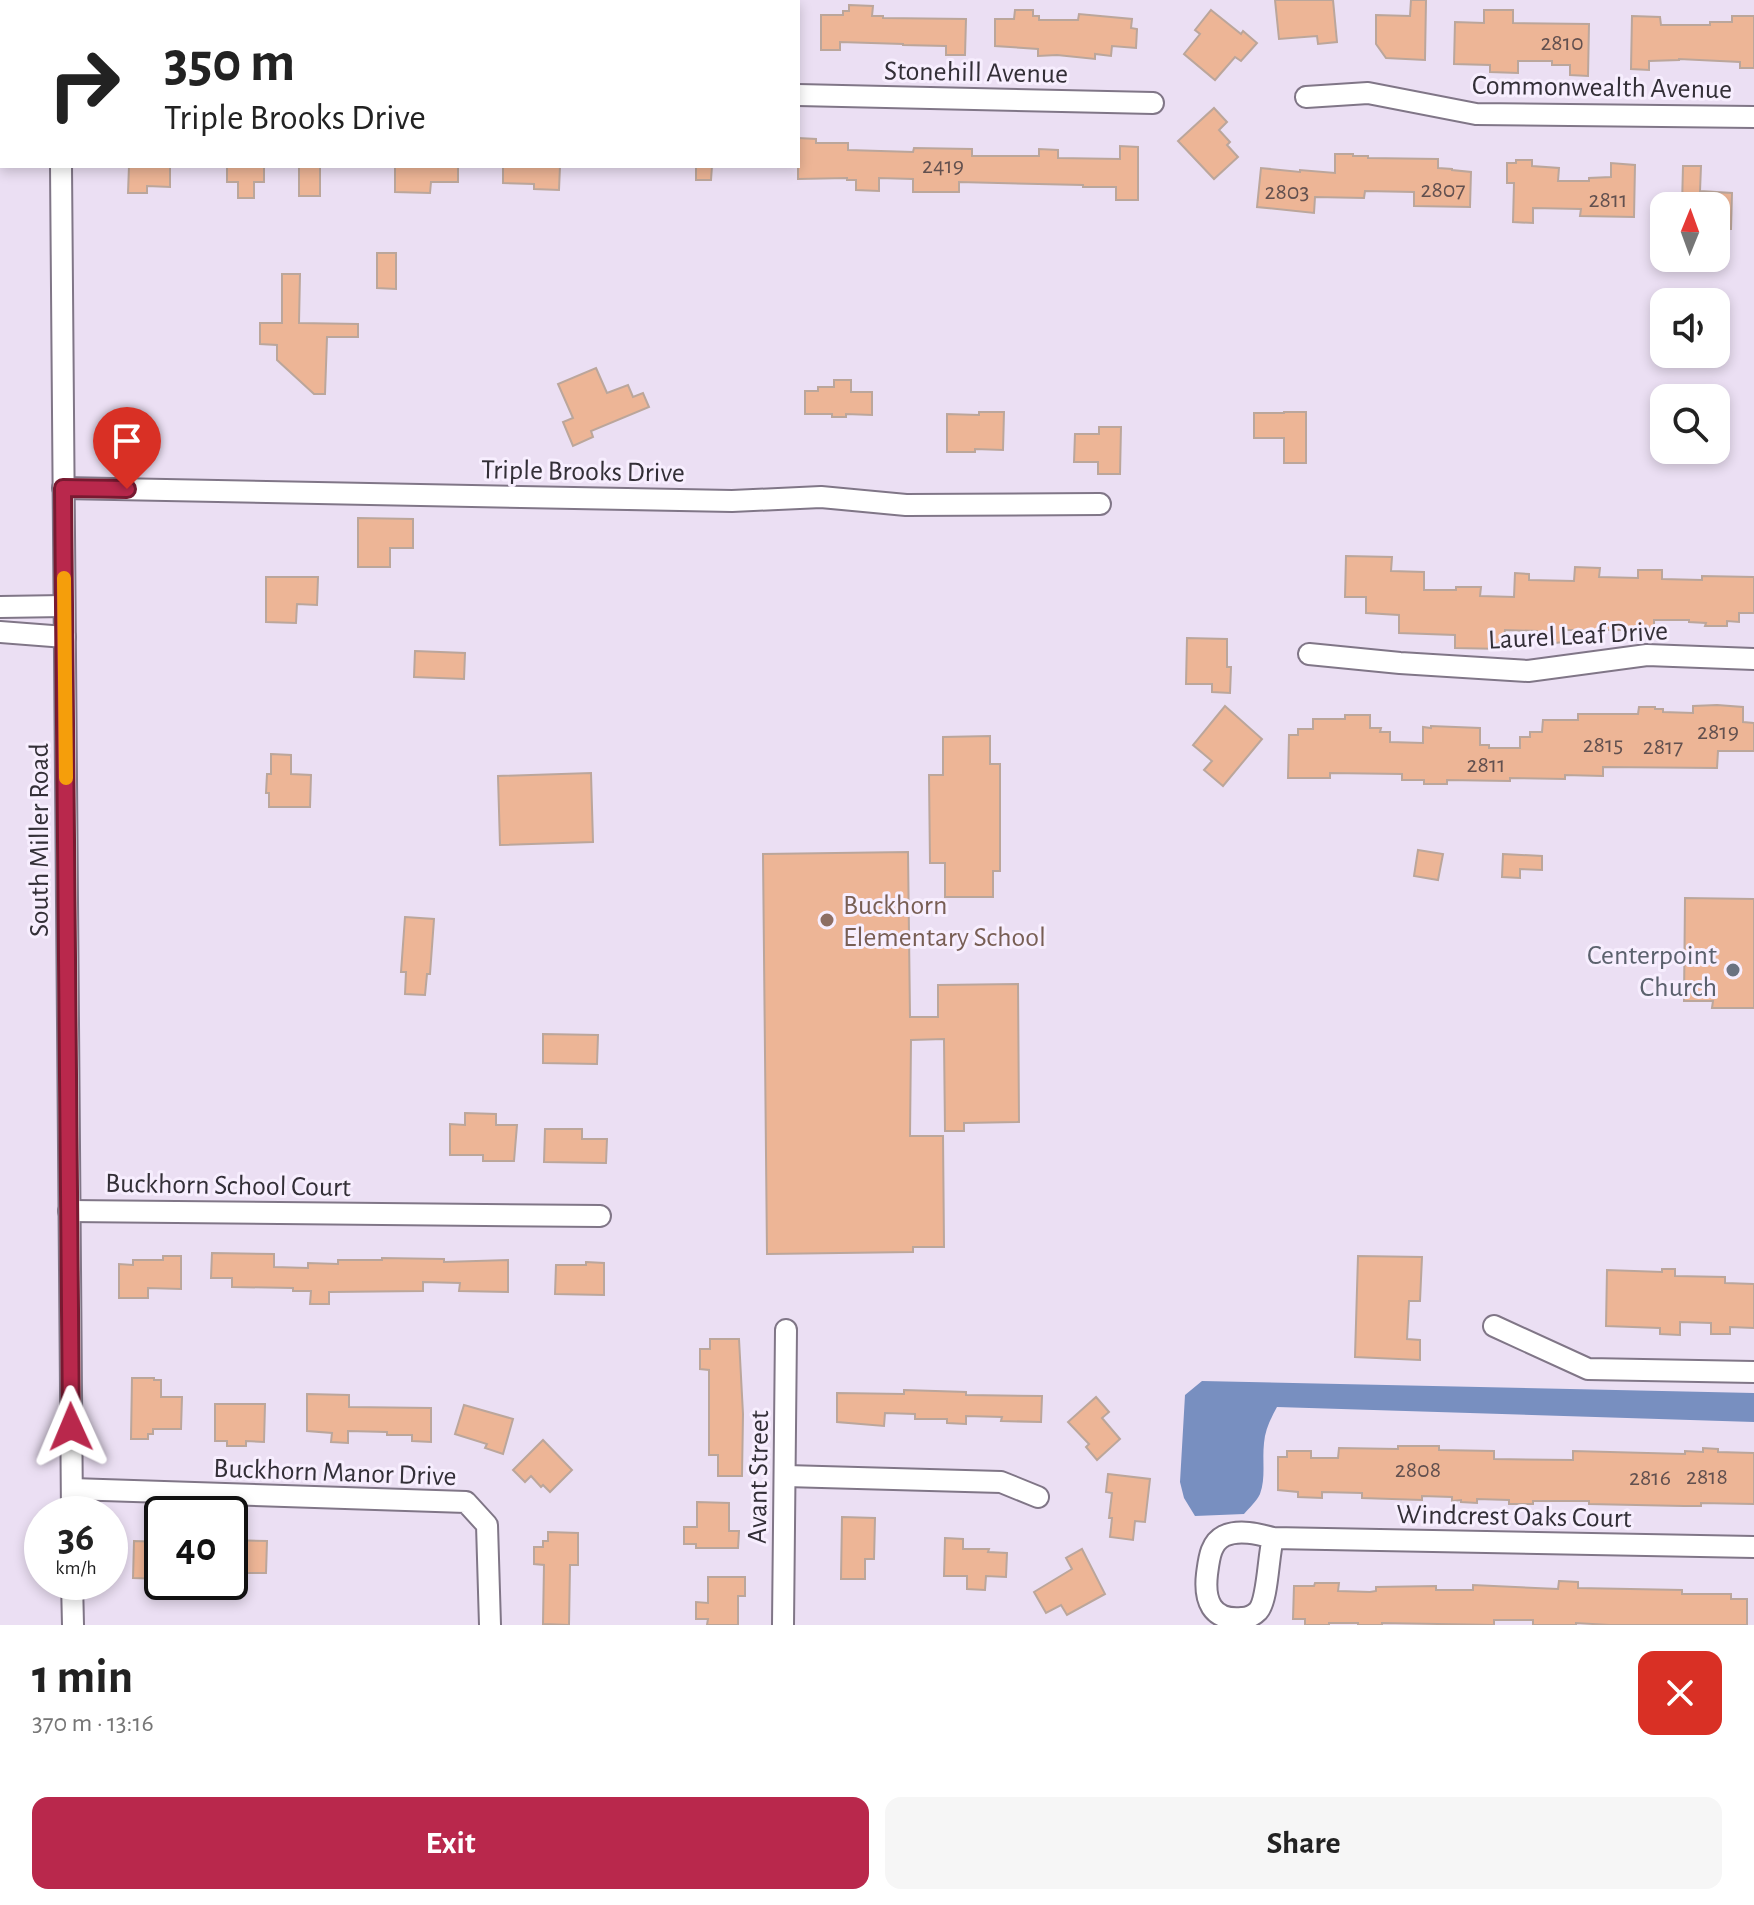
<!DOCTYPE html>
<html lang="en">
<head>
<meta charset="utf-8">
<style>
	body { margin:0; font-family:"Alegreya Sans",sans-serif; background:#f6f6f6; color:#222; height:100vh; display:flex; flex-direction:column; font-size:30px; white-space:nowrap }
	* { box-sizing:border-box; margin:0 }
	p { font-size:26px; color:#767676 }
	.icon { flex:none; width:44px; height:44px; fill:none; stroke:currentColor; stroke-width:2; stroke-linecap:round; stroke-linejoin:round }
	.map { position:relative; height:1625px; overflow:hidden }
	.details { display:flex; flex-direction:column; background:#fff; flex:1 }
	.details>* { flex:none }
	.guide { position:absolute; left:0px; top:0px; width:800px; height:168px; box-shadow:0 4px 12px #0003; background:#fff; color:#222; overflow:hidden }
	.needle { width:52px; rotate:1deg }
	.controls { position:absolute; left:1650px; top:192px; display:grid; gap:16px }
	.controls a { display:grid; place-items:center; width:80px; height:80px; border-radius:16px; background:#fff; box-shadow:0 4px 12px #0003; font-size:40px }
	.speed { position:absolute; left:24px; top:1496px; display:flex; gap:16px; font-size:40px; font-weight:700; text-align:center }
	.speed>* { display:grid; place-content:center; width:104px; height:104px; border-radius:50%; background:#fff; box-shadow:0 4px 12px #0003; line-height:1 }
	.speed small { font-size:20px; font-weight:400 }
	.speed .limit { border:4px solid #111; border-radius:12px; background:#fff; color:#111 }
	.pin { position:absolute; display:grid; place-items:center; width:68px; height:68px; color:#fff; margin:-82px -34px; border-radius:50% 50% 50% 0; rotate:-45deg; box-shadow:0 0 8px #0007 }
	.pin .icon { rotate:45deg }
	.me { position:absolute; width:88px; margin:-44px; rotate:359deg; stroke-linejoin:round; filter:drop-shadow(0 0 6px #0008) }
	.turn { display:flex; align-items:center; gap:28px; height:168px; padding:0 32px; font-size:36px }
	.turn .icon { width:104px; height:104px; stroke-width:2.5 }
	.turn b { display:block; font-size:56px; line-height:68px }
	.round { display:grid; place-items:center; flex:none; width:84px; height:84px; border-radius:16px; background:#f6f6f6 }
	.headline { display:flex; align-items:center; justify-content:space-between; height:136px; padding:0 32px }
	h1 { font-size:48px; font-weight:700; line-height:60px }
	.button { display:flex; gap:16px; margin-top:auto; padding:16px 32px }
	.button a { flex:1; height:92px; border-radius:16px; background:#b9284c; color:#fff; font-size:32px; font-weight:700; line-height:92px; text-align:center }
	.button a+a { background:#f6f6f6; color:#222 }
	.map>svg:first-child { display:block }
</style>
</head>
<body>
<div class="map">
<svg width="1754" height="1625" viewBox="0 0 1754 1625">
	<rect width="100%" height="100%" fill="#ebdff3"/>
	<path fill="#788fc0" d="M1202,1381L1754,1393V1422L1277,1407C1271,1418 1265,1430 1264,1443C1262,1461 1266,1477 1260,1494C1256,1502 1249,1508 1244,1514L1195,1516L1184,1498L1180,1482L1185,1395Z"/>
	<g fill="#edb596" stroke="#bba69b" stroke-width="2">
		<polygon points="1275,0 1333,0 1337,42 1318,44 1317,36 1279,39"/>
		<polygon points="1411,0 1426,0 1425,60 1386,58 1376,44 1376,15 1410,16"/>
		<polygon points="849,5 873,6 872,16 883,16 883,18 966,19 965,55 946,55 946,46 903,45 903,44 840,42 840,50 821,50 821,15 843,15 843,11 849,11"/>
		<polygon points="1015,10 1033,10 1033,16 1039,16 1039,20 1078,20 1079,14 1132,19 1131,28 1137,29 1136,48 1112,46 1111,56 1095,54 1095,59 1057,55 1038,56 1038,49 995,46 995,19 1014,19"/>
		<polygon points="1211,10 1241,34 1243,31 1257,43 1241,61 1235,57 1215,80 1184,54 1200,34 1195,30"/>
		<polygon points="1484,10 1513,10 1513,23 1589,24 1588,76 1570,75 1570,65 1552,65 1552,61 1518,61 1518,73 1490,72 1490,65 1454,64 1455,22 1484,23"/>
		<polygon points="1632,16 1660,17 1661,25 1710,25 1710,22 1732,22 1732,16 1754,16 1754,68 1740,68 1740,62 1679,59 1679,60 1649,61 1649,70 1631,69"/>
		<polygon points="1214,108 1227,122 1219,130 1230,142 1227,145 1238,157 1214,179 1178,141"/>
		<polygon points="798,138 816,139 816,143 848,143 848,150 913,152 914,148 972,149 972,156 1039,156 1039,149 1058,150 1058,158 1120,159 1120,146 1138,147 1138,200 1116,200 1116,187 1083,187 1083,185 959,182 959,192 913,192 913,179 879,178 879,191 856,190 856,180 847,180 847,178 798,179"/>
		<polygon points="1335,154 1353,154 1353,156 1368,156 1368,158 1438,159 1438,168 1452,169 1452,170 1471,172 1470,207 1414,206 1414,192 1365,191 1364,198 1315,197 1314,213 1257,207 1261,168 1300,172 1300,170 1335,173"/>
		<polygon points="1516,160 1532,160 1532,166 1559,168 1558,181 1589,181 1589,178 1611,177 1611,163 1635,165 1634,217 1580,216 1581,209 1533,208 1533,223 1513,222 1514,183 1507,183 1507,163 1516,163"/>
		<polygon points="129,166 170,166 170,187 147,186 147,193 128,193"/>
		<polygon points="227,166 264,166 264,182 254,182 254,198 238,198 238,182 227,182"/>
		<rect x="299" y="166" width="21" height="30"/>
		<polygon points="395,166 458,166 458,182 431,182 430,193 395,192"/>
		<polygon points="503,166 560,166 559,190 534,189 534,184 503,183"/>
		<polygon points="696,166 712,166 711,180 696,180"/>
		<polygon points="1683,166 1701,166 1700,191 1732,193 1731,229 1716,229 1716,206 1682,206"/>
		<polygon points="377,253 396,253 396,289 377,288"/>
		<polygon points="282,274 300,274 299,323 358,324 358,337 327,337 325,394 314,394 277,360 277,345 260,344 260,323 282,323"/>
		<polygon points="596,368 607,393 628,385 633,397 643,393 649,407 591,431 593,437 573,446 563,422 573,418 558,384"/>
		<polygon points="834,380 851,380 851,392 872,392 872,415 846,414 846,417 832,417 832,414 805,414 805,391 818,391 818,387 834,387"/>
		<polygon points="979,412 1004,412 1003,450 975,449 975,452 947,452 947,414 979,415"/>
		<polygon points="1284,412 1306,412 1306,463 1284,463 1284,438 1254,438 1254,413 1284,413"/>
		<polygon points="1099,427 1121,427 1120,474 1098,474 1098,462 1074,462 1075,434 1099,434"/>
		<polygon points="358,518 413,519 413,548 390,548 390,567 358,567"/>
		<polygon points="1346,556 1392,557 1391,571 1424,572 1424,590 1456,590 1456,587 1481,587 1480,596 1514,597 1515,573 1529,574 1529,580 1574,581 1575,567 1600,568 1599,577 1638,578 1638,570 1662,570 1662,579 1702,580 1702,576 1754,577 1754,613 1739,613 1739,622 1727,621 1727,626 1705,626 1706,623 1689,622 1689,620 1654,620 1654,628 1623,627 1623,630 1563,630 1563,642 1555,643 1537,642 1537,631 1505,630 1504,649 1455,648 1455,635 1399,633 1399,615 1366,613 1366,597 1345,597"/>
		<polygon points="266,577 318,577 317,605 297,604 296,623 266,622"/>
		<polygon points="1187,638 1227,639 1227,667 1231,667 1230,693 1212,692 1212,684 1186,684"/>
		<polygon points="415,651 465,653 464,679 414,677"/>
		<polygon points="1717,705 1743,707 1743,722 1754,723 1754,751 1718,751 1717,768 1603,767 1603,776 1565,775 1565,779 1510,778 1510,781 1447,780 1447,784 1424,784 1424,780 1402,780 1402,774 1330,773 1330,778 1288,778 1289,735 1298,735 1298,729 1313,729 1313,719 1345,719 1345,715 1370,715 1370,728 1381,728 1380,732 1390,732 1390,742 1423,743 1423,727 1431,728 1431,726 1480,728 1480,745 1489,745 1489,748 1520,748 1520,737 1530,737 1530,732 1542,732 1543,720 1578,720 1578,714 1638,714 1639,707 1655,707 1655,709 1663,709 1663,712 1693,713 1693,706"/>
		<polygon points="1225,706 1262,739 1223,786 1204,770 1212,761 1193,745"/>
		<polygon points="990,736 990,764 1000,764 1000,871 993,871 993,897 945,897 945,863 930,863 929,775 943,775 943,737"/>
		<polygon points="271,754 291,755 291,774 311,775 310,807 269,807 269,793 266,793 267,774 271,774"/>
		<polygon points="591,773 593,842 500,845 498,776"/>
		<polygon points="1418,850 1443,854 1438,880 1414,876"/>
		<polygon points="908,852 910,1017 938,1017 938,985 1018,984 1019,1122 964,1123 964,1131 945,1131 944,1039 911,1040 910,1136 943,1136 944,1247 913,1247 913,1252 767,1254 763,854"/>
		<polygon points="1503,854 1542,856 1542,870 1520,869 1520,878 1502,877"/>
		<polygon points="1685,898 1754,899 1754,1008 1712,1008 1713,1001 1684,1001"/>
		<polygon points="405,917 434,919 430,974 427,974 425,995 405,994 406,972 401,972"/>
		<polygon points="543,1034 598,1035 597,1064 543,1063"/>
		<polygon points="465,1113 496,1114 496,1125 517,1125 514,1161 483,1161 483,1155 450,1155 450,1124 465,1125"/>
		<polygon points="545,1129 582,1129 582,1139 607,1139 606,1163 544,1162"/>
		<polygon points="212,1253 274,1254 274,1267 308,1268 308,1263 338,1264 338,1260 382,1260 382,1258 444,1259 444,1262 508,1260 508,1292 459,1291 460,1283 423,1282 423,1291 329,1292 329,1304 310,1304 311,1291 293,1291 293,1288 232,1287 232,1278 211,1278"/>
		<polygon points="163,1256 181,1256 181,1289 148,1288 148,1298 119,1298 119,1264 133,1265 133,1260 163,1260"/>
		<polygon points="1358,1256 1422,1257 1420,1301 1409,1301 1407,1339 1420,1340 1420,1360 1355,1357"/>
		<polygon points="586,1262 604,1263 604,1295 555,1294 556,1265 586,1265"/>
		<polygon points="1662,1269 1675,1269 1675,1276 1725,1277 1725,1283 1754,1284 1754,1328 1730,1327 1730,1334 1711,1334 1711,1323 1680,1322 1680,1335 1660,1334 1660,1328 1606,1326 1607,1270 1662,1272"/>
		<polygon points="710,1339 739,1339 743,1414 742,1476 718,1476 718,1455 709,1455 709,1370 700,1369 700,1349 710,1349"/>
		<polygon points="132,1378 154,1378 154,1380 161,1380 161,1397 182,1397 181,1429 153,1429 153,1434 148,1434 148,1439 131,1439"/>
		<polygon points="904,1390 966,1392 966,1395 1042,1396 1041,1422 1001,1421 1002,1417 966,1416 966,1424 947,1423 947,1419 915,1419 915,1414 885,1413 884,1426 837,1422 837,1393 904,1394"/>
		<polygon points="307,1394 349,1395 349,1407 431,1408 431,1442 412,1441 412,1435 387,1435 387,1432 348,1431 348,1443 331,1442 332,1433 307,1431"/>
		<polygon points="1096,1397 1109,1412 1102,1418 1120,1439 1097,1460 1086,1447 1089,1444 1068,1422"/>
		<polygon points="215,1404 265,1404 264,1442 246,1441 246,1446 227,1446 227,1441 215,1441"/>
		<polygon points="464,1405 513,1419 503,1454 485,1448 487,1444 455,1434"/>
		<polygon points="543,1440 572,1470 550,1492 543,1485 541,1487 531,1476 525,1482 513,1470"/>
		<polygon points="1398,1446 1439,1446 1439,1450 1494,1451 1494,1459 1573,1460 1573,1451 1685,1454 1685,1451 1703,1452 1703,1448 1718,1449 1718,1452 1754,1453 1754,1504 1701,1503 1701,1506 1684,1506 1589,1504 1589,1501 1533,1501 1533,1504 1509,1504 1509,1500 1477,1499 1477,1503 1461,1502 1461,1500 1452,1501 1452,1497 1422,1496 1422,1500 1362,1498 1362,1493 1322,1492 1322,1498 1298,1497 1298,1492 1278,1490 1278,1457 1287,1457 1287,1451 1311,1451 1311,1458 1338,1458 1339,1448 1398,1449"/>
		<polygon points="1108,1474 1150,1479 1145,1522 1135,1521 1133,1540 1110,1537 1112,1518 1109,1518 1112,1493 1106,1492"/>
		<polygon points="697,1502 729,1503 729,1531 739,1531 738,1548 696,1548 696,1544 684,1544 684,1527 697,1527"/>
		<polygon points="842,1517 875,1518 874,1559 865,1559 865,1579 841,1579"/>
		<polygon points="548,1532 578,1533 578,1565 570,1565 569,1625 543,1624 544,1565 534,1564 534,1547 543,1547 543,1541 548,1541"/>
		<polygon points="945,1538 963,1539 963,1549 989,1549 988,1552 1007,1553 1006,1577 986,1576 985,1590 967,1589 967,1576 944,1576"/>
		<polygon points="230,1540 267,1541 266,1573 230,1573"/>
		<polygon points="134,1541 162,1542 162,1579 133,1578"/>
		<polygon points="1082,1549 1105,1594 1067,1615 1061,1605 1046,1613 1034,1592 1072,1569 1066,1558"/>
		<polygon points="708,1577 745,1577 745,1596 738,1596 738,1625 707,1625 708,1619 696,1619 696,1602 708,1603"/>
		<polygon points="1559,1581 1578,1582 1578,1588 1682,1590 1682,1594 1731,1594 1731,1599 1747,1599 1747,1625 1609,1625 1576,1623 1576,1625 1533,1625 1533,1620 1494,1620 1494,1625 1382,1623 1382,1625 1358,1625 1358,1623 1329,1623 1329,1625 1305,1625 1305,1619 1293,1619 1294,1586 1314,1586 1315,1583 1339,1583 1338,1591 1370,1592 1376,1591 1376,1587 1436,1586 1436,1590 1473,1590 1473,1585 1558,1589"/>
	</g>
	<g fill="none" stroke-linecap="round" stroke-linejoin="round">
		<g stroke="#807687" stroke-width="24">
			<g id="minor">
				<polyline points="60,0 60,2"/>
				<polyline points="798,95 1153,103"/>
				<polyline points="1306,97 1368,93 1476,114 1754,117"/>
				<polyline points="61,166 72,1514"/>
				<polyline points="63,488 732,501 821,497 906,505 1100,504"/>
				<polyline points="0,607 64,606"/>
				<polyline points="0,632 65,637"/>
				<polyline points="1309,654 1400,663 1528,671 1647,655 1754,659"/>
				<polyline points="69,1211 600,1216"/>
				<polyline points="1494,1326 1588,1369 1754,1372"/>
				<polyline points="786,1476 1001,1482 1038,1497"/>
				<polyline points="72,1489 466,1502 487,1525 490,1625"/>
				<path d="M1273,1538C1268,1556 1268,1600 1258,1611C1254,1615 1248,1618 1242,1618C1211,1621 1204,1600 1207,1574C1209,1560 1210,1543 1224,1536C1239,1529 1258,1534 1273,1538L1754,1547"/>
				<polyline points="72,1582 73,1625"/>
				<polyline points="783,1625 786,1330"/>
			</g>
		</g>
		<use href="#minor" stroke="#fff" stroke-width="20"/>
	</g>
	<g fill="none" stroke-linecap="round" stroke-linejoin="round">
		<g stroke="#781a31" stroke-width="20">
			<polyline id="route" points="71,1427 63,488 127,489"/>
		</g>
		<use href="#route" stroke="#b9284c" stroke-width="14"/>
		<polyline stroke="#f59e0b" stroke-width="14" points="64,578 66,778"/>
	</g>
	<circle fill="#8d6e63" stroke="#f7eefe" stroke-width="3" cx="827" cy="920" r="8"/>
	<circle fill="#6b7280" stroke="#f7eefe" stroke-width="3" cx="1733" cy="970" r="8"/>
	<g text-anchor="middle" stroke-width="6" stroke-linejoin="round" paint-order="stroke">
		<g font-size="24" fill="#62504f">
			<text x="1562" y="50">2810</text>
			<text x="943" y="173">2419</text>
			<text x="1443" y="197">2807</text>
			<text x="1287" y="199">2803</text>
			<text x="1608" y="207">2811</text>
			<text x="1718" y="739">2819</text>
			<text x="1603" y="752">2815</text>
			<text x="1663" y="754">2817</text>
			<text x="1486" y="772">2811</text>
			<text x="1418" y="1477">2808</text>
			<text x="1707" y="1484">2818</text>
			<text x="1650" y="1485">2816</text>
		</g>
		<g font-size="28" fill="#332f37" stroke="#f7eefe">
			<text transform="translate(976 71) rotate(1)" y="10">Stonehill Avenue</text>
			<text transform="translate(1602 86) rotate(1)" y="10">Commonwealth Avenue</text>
			<text transform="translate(583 470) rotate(1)" y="10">Triple Brooks Drive</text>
			<text transform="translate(1578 634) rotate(-3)" y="10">Laurel Leaf Drive</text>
			<text transform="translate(38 840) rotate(-90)" y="10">South Miller Road</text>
			<text transform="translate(228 1184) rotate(1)" y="10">Buckhorn School Court</text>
			<text transform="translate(335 1471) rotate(2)" y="10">Buckhorn Manor Drive</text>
			<text transform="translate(757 1477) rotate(-89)" y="10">Avant Street</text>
			<text transform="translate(1514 1515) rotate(1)" y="10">Windcrest Oaks Court</text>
		</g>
		<g font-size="28" fill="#785e54" stroke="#f7eefe" text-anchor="start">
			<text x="843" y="914">Buckhorn<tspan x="843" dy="32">Elementary School</tspan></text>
		</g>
		<g font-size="28" fill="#5b616d" stroke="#f7eefe" text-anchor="end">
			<text x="1717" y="964">Centerpoint<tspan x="1717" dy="32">Church</tspan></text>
		</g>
	</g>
</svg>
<div class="controls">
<a><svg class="needle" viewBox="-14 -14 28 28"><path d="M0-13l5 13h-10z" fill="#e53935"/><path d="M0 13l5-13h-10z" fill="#767676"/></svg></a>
<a><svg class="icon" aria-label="sound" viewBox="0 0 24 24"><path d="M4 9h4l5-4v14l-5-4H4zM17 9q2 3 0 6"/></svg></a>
<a><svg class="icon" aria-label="search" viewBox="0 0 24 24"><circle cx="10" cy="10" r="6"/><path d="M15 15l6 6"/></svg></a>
</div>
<div class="speed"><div>36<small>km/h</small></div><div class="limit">40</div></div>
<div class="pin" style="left:127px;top:489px;background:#d93025"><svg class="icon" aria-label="arrive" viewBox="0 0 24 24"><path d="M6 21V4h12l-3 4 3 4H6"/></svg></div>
<svg class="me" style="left:71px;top:1427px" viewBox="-20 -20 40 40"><path d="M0-17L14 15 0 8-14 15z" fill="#b9284c" stroke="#fff" stroke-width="4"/></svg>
<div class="guide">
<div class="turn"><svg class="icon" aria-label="right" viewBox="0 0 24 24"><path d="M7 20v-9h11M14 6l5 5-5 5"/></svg><div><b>350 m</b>Triple Brooks Drive</div></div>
</div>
</div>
<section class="details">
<div class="headline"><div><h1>1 min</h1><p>370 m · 13:16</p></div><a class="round" style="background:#d93025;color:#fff"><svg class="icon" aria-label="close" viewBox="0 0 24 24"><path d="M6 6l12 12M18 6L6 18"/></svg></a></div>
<div class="button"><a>Exit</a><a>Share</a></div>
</section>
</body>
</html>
